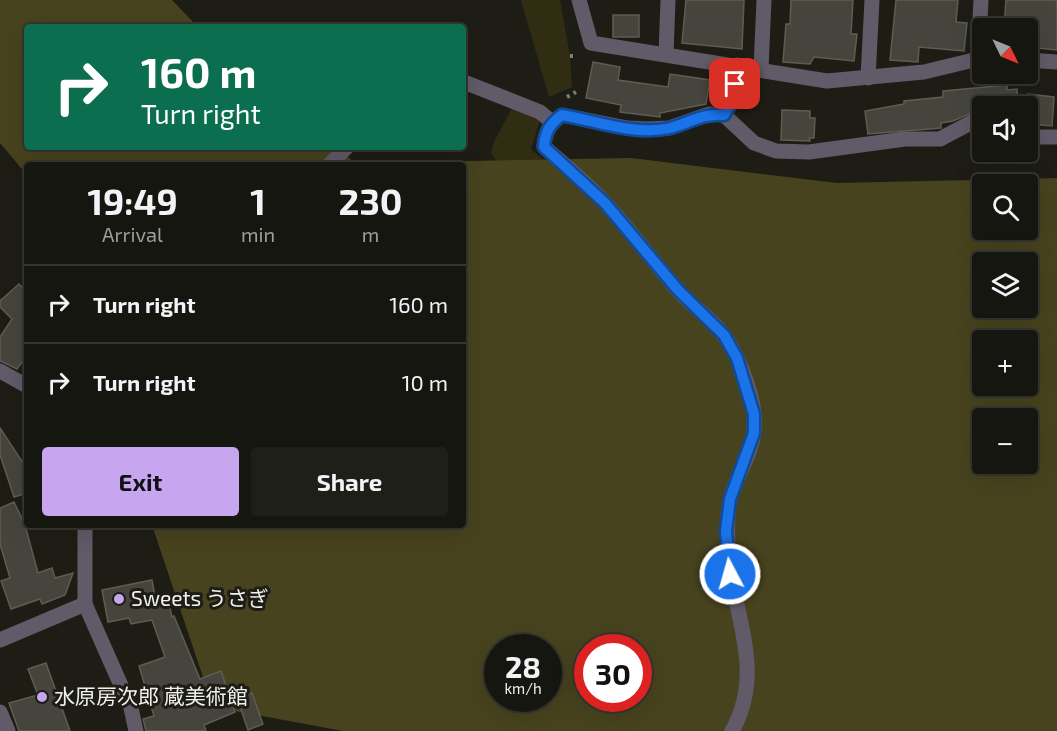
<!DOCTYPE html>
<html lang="en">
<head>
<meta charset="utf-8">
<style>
	body { margin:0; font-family:"Exo 2","Noto Sans JP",sans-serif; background:#1f1f19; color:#f1f3f6; height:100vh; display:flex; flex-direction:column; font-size:22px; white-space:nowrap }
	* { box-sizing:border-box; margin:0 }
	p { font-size:20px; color:#9e9f9f }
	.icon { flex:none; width:33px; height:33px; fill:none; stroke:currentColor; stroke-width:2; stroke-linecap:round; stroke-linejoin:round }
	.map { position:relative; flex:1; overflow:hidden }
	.drawer { position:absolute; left:24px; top:162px; width:442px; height:366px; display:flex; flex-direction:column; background:#161610; border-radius:6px; box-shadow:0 6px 24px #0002,0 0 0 2px #353530 }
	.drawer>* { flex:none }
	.hud { position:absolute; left:24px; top:24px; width:442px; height:126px; border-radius:6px; box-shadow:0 6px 24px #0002,0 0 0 2px #353530; background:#0b6e4f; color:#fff; overflow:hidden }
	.needle { width:39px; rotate:133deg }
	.controls { position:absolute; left:972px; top:18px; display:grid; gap:12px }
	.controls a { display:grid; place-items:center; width:66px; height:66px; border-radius:6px; background:#161610; box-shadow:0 6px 24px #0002,0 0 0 2px #353530; font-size:30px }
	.speed { position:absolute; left:484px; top:634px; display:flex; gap:12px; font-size:30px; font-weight:700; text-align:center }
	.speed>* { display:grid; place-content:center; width:78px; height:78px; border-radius:50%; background:#161610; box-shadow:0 6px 24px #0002,0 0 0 2px #353530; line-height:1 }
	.speed small { font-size:15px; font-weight:400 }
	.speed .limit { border:9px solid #d22; background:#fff; color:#111 }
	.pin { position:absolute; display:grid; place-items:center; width:51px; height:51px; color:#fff; margin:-26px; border-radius:12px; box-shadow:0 3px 9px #0006 }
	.me { position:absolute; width:66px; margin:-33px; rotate:354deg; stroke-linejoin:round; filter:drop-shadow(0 0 4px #0008) }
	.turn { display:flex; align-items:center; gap:21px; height:126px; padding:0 18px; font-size:27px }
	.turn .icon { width:78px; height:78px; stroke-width:2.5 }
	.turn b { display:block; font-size:42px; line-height:51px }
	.eta { display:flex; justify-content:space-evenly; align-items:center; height:102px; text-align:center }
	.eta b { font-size:36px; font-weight:700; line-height:42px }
	.button { display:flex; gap:12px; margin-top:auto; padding:12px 18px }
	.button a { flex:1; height:69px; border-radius:6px; background:#c7a6ef; color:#111; font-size:24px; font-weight:700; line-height:69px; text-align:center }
	.button a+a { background:#1f1f19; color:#f1f3f6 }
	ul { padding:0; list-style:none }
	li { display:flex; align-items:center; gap:18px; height:78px; padding:0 18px; border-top:2px solid #353530 }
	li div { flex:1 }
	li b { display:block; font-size:22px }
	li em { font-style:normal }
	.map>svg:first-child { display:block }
</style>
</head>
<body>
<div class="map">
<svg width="1057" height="731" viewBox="0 0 1057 731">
	<rect width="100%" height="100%" fill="#1e1d15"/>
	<g fill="#302d13">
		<polygon points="521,0 560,0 570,56 572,87 549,97"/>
		<polygon points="512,108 540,120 531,149 565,178 517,191 491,153 494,142"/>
	</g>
	<path fill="#47431e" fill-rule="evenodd" d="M0,0H172L198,27H27V147H336L355,163L631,158L837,183L1057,178V731H343L213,707L152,525H464V165H27V175L0,143ZM982,184H1028V230H982ZM982,262H1028V308H982ZM982,340H1028V386H982ZM982,418H1028V464H982ZM498,648H549V699H498ZM588,648H639V699H588Z"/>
	<g fill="#46453d" stroke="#5d5d53" stroke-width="1.5">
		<polygon points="686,0 744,0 742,49 682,43"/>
		<polygon points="791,0 853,0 851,34 857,34 854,61 814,57 810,64 783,62 786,24 790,24"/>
		<polygon points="896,0 958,0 956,22 967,23 964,51 919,47 918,62 890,60"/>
		<polygon points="1006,0 1057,0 1057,50 1028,47 1028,28 1004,28"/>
		<rect x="613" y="15" width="26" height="22"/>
		<polygon points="593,62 620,67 618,80 668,87 670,74 710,80 706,104 660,113 660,117 620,112 621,105 586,98"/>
		<polygon points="1007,85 1007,90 1017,89 1018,106 979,106 979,110 953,121 941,123 941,128 868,134 865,111 904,104 904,101 943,97 943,91"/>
		<polygon points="1028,94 1054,97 1052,126 1028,124"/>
		<polygon points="782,110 810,111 810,118 815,118 814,138 809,138 810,141 781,140"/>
		<polygon points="19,284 27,293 27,355 17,369 0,361 0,337 12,319 0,307 0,301"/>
		<polygon points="0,428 27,469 27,493 14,497 0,455"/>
		<polygon points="14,502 25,525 38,573 52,568 55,578 73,573 65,595 42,604 40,599 11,609 1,581 10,578 0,544 0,508"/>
		<polygon points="152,580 155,597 162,595 162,600 168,599 172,617 174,616 200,679 221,671 235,712 204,725 206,731 146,731 143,719 154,716 139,666 165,657 152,620 131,624 129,618 108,622 102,590"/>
		<polygon points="46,663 70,731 19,731 9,703 38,695 28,669"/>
		<polygon points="252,693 263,724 248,730 237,698"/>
	</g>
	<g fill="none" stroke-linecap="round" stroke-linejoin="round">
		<g stroke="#7d7c75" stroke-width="4" stroke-dasharray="3 4.5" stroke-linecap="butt">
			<polyline points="570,56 575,56"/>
			<polyline points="567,97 576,92"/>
		</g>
		<g stroke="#615a69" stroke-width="15">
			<polyline points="579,0 591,43 827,81 924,72 982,58"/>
			<polyline points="666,54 668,0"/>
			<polyline points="978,58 981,0"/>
			<polyline points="1028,60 1057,62"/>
			<polyline points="761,69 764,0"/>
			<polyline points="868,78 872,0"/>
			<polyline points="464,82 540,112 552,122"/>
			<polyline points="724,115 732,102 737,65"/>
			<polyline points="1028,137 1057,137"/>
			<polyline points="329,165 347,147"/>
			<polyline points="0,371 27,386"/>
			<polyline points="85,525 85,604 131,708 136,731"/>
			<polyline points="0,640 85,604"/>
			<polyline points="0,712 8,731"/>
			<path d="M732,731C765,672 735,619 729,559C727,539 726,519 730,500C735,477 752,455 754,431C758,404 740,359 725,337C713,319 691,306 677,289C653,262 632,232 607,205C588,184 565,165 544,147C545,131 550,124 562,115L627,128L647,129L669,128L709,114L724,115L754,143L776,151L809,152L905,139H940L978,119L982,121"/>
		</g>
	</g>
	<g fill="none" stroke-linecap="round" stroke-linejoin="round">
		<g stroke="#114b97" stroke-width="15">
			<path id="route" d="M730,574L726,531L730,499L754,433V414L737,358L724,335L678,290L605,203L544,147C545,131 550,124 562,115C596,121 636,136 670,128C689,123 703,113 724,115L732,102L735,84"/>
		</g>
		<use href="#route" stroke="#1a73e8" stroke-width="10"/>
	</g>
	<g fill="#c7a6ef" stroke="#1e1d15" stroke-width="2">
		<circle cx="119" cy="599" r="6"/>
		<circle cx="42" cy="697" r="6"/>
	</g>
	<g text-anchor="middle" stroke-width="6" stroke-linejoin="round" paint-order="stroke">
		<g font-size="21" fill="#f1f1eb" stroke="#1e1d15" text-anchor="start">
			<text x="131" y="606">Sweets うさぎ</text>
			<text x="54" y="704">水原房次郎 蔵美術館</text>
		</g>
	</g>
</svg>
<div class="controls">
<a><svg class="needle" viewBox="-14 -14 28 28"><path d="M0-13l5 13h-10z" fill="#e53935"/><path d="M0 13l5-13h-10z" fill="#9e9f9f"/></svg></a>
<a><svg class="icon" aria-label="sound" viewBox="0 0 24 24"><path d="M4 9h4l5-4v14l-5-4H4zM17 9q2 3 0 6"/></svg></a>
<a><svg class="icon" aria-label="search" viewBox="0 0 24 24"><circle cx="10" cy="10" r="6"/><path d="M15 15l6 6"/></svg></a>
<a><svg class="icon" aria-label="layers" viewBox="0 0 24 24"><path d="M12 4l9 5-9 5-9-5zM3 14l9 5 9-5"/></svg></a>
<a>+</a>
<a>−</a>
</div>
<div class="speed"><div>28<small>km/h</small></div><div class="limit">30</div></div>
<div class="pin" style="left:735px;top:84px;background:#d93025"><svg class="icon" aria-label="arrive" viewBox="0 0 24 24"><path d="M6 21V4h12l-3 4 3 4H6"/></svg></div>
<svg class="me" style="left:730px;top:574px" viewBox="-20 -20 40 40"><circle r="17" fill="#1a73e8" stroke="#fff" stroke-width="3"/><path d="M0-11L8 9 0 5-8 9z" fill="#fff"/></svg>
<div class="hud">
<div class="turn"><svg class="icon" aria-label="right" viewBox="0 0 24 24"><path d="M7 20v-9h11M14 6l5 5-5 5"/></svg><div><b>160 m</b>Turn right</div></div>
</div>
<section class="drawer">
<div class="eta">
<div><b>19:49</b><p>Arrival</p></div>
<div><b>1</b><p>min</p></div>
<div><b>230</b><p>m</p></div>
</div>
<ul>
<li><svg class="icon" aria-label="right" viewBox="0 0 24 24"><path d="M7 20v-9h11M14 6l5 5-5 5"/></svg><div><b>Turn right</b></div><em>160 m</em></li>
<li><svg class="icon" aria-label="right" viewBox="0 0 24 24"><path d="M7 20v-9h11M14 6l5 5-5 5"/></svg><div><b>Turn right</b></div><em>10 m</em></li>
</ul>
<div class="button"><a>Exit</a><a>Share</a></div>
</section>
</div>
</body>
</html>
